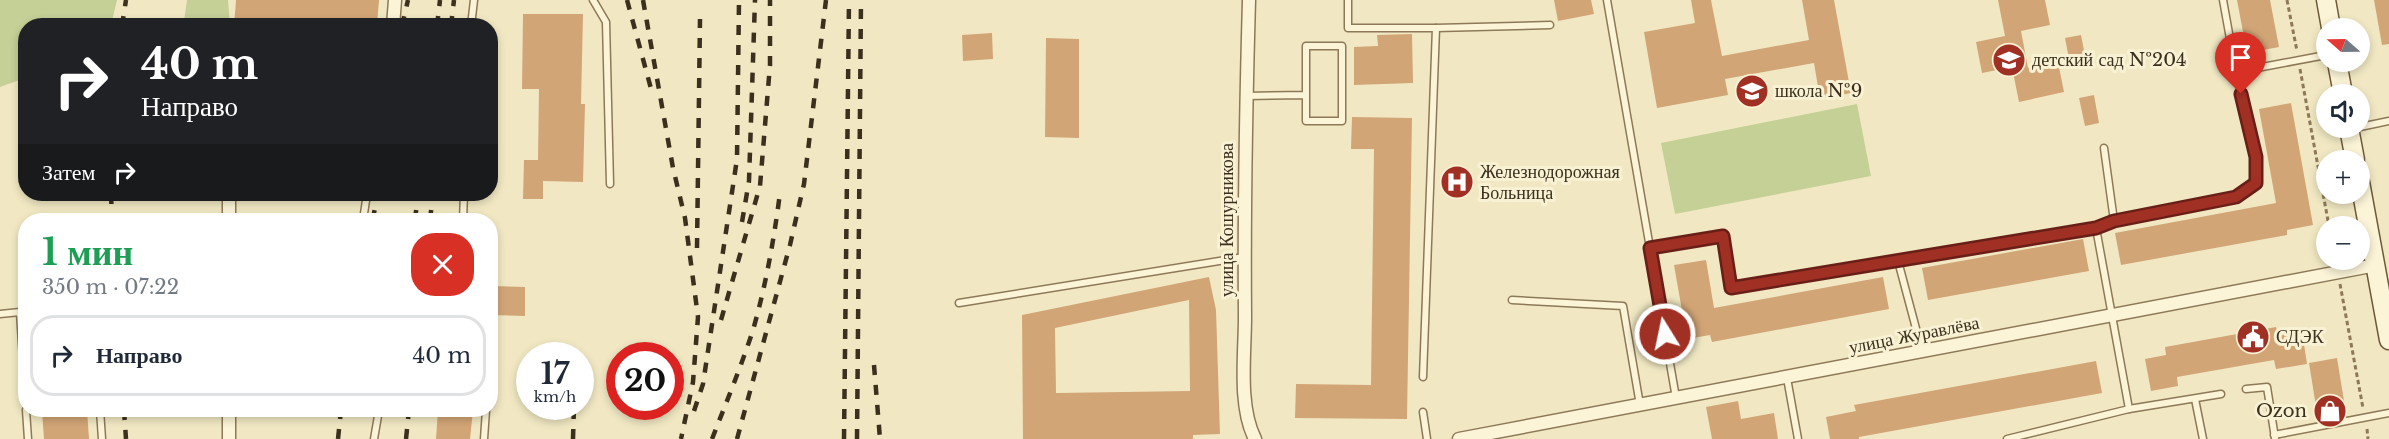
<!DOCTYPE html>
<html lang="ru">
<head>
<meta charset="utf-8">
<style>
	body { margin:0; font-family:"Libre Baskerville",serif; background:#f2f2f3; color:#1f2937; height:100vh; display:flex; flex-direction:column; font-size:22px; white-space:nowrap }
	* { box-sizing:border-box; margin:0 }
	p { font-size:20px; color:#747a83 }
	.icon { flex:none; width:33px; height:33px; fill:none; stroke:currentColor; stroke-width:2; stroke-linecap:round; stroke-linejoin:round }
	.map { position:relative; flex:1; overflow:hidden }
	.drawer { position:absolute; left:18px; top:213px; width:480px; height:204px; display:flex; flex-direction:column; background:#fff; border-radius:24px; box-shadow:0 3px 9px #0003 }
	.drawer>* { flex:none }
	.hud { position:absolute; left:18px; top:18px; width:480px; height:183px; border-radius:24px; box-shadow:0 3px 9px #0003; background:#202124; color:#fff; overflow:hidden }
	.needle { width:39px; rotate:290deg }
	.controls { position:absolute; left:2316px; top:18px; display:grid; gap:12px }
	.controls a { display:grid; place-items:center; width:54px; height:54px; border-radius:50%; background:#fff; box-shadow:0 3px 9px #0003; font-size:30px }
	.speed { position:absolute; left:516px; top:342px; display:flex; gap:12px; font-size:30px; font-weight:700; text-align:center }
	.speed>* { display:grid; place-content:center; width:78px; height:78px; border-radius:50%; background:#fff; box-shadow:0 3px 9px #0003; line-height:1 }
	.speed small { font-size:15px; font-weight:400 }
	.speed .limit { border:9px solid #d22; background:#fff; color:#111 }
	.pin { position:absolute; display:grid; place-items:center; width:51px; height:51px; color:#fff; margin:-62px -26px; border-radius:50% 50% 50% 0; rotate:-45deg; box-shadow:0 0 6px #0007 }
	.pin .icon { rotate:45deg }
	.me { position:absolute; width:66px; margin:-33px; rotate:350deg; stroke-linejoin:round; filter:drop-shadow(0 0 4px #0008) }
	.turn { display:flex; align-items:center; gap:21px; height:126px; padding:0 24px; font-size:27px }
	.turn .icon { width:78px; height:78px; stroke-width:2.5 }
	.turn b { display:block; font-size:42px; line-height:51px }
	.then { display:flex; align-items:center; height:57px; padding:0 24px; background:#0003; gap:12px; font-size:22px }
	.round { display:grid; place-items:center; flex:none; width:63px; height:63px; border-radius:24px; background:#f2f2f3 }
	.summary { display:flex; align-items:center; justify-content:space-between; height:102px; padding:0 24px }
	h1 { font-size:36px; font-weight:700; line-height:45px; color:#1e9e55 }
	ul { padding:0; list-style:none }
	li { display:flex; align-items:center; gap:18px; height:81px; margin:0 12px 9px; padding:0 12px; border:3px solid #e0e1e3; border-radius:24px }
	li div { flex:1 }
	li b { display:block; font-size:22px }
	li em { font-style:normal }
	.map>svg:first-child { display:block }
</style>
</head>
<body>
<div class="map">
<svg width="2389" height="439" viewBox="0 0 2389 439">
	<rect width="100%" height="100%" fill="#f1e8c3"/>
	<g fill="#c4d096">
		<polygon points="0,0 117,0 111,25 26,26 25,78 0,87"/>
		<polygon points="187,0 228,0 230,25 172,25 184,21"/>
		<polygon points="1857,104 1871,176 1675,214 1661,143"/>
	</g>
	<g fill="#d2a576" fill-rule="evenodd">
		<polygon points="236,0 379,0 377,25 288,18 287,26 234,26"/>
		<polygon points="1554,0 1591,0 1594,14 1558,21"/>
		<polygon points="1691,0 1711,0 1722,56 1809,40 1802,0 1834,0 1851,93 1820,99 1814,63 1725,79 1728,95 1657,108 1644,32 1695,23"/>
		<polygon points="1998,0 2045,0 2050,25 2021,31 2028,68 2058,62 2064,92 2019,102 2012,67 1982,73 1976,42 2005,36"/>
		<polygon points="2237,0 2270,0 2279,47 2247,53"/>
		<polygon points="2374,0 2389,0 2389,44 2382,45"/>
		<polygon points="523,14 583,14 581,104 585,104 583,182 543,181 543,199 523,199 524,160 538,160 539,89 522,89"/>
		<polygon points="992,33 993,59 963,61 962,35"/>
		<polygon points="1412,34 1413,83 1354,85 1354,47 1378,46 1377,35"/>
		<polygon points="2081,35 2087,66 2071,69 2065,38"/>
		<polygon points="1046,38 1079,39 1079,138 1045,137"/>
		<polygon points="2094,95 2099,123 2085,126 2079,98"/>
		<polygon points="2291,103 2313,225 2287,230 2287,235 2121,265 2115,233 2276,203 2259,109"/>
		<polygon points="1352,117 1412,118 1407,419 1295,418 1296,384 1371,385 1374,149 1351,149"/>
		<polygon points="2083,239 2089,271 1928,300 1922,268"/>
		<polygon points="1706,260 1714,308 1883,277 1889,309 1712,342 1710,335 1687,339 1674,265"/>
		<path d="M1209,277L1216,310L1220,434L1193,435V439H1023L1022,315ZM1189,300L1190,391L1056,393L1055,328Z"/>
		<polygon points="490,286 525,287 525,316 490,315"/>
		<polygon points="2276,327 2278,336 2302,331 2307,364 2276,369 2274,360 2177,377 2178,386 2151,391 2145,359 2166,355 2165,347"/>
		<polygon points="2337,358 2346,413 2318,419 2309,363"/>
		<polygon points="2096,361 2102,393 1859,437 1859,439 1830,439 1826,417 1856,411 1854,405"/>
		<polygon points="1738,401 1741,419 1774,413 1778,439 1712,439 1706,407"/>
		<polygon points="63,410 87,410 89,439 44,439 42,411"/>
		<polygon points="438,410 473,410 470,439 436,439"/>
	</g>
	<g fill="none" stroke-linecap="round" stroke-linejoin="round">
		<g stroke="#8d7958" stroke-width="9">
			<g id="lane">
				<polyline points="593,0 606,22 610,184"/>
				<polyline points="1348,0 1348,28 1436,28 1423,377"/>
				<polyline points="1607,0 1676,398"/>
				<polyline points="2223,0 2236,72 2326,55"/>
				<polyline points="471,26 474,0"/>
				<polyline points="1436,28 1550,25"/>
				<polyline points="1247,96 1306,95 1306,121 1342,121 1342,46 1306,46 1306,95"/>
				<polyline points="2360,127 2389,121"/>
				<polyline points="2104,148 2114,221"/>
				<polyline points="363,220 367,194"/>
				<polyline points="463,220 464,194"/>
				<polyline points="1650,248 1723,236 1731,288 2096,228 2114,221 2236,197 2256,183 2256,157 2236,72"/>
				<polyline points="1898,261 1922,351"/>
				<polyline points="1512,300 1623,306 1640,405"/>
				<polyline points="959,303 1244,257"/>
				<polyline points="0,314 20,312 25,392"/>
				<polyline points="1787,378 1798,439"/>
				<polyline points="2246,389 2267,387 2275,438"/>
				<polyline points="2195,399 2203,439"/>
				<polyline points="2129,409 2221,394"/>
				<polyline points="26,410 28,439"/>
				<polyline points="100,410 102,439"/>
				<polyline points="1423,412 1427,439"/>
				<polyline points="2274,435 2389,413"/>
				<polyline points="374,439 379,410"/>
				<polyline points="484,439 486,410"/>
				<polyline points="2007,439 2129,409 2096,228"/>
			</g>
		</g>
		<g stroke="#8d7958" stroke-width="15">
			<g id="street">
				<path d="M1249,0C1246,106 1244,211 1245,317C1245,354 1238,406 1255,439"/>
				<polyline points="393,26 395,0"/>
				<polyline points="229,194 229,220"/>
				<polyline points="229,410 229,439"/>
				<polyline points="1459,439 2376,265"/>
			</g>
		</g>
		<g stroke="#6e5a3b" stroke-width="21">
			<g id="secondary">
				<polyline points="2326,0 2331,28"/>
				<polyline points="2337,62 2343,94"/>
				<polyline points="2349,128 2355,160"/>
				<polyline points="2360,182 2389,340"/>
			</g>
		</g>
		<g stroke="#8d7958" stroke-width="3" stroke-dasharray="4.5 3" stroke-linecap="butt">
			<polyline points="2287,0 2297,51"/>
			<polyline points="2300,69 2329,226"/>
			<polyline points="2340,284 2363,408"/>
			<polyline points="2367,429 2368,439"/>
		</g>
		<use href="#lane" stroke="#fbf4d7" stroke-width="6"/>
		<use href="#street" stroke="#fbf4d7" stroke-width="12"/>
		<use href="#secondary" stroke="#fbf4d7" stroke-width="18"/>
		<g stroke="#3b2f1d" stroke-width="4.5" stroke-dasharray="10 10" stroke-linecap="butt">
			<polyline points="627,0 653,96"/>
			<polyline points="643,0 673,168 685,218 698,317 693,382 681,439"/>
			<polyline points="122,26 126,0"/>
			<polyline points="402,26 408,0"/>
			<polyline points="437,26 440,0"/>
			<polyline points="451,26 454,0"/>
			<polyline points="111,194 112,220"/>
			<polyline points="373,220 377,194"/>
			<polyline points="415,220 418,194"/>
			<polyline points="430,220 433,194"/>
			<polyline points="742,222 749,181 755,0"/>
			<polyline points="697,248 700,19"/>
			<polyline points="721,320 760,186 770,65 770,0"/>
			<polyline points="874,365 880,439"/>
			<polyline points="124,410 126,439"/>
			<polyline points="694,411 703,384 737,159 739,0"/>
			<polyline points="338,439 341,410"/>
			<polyline points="406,439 409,410"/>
			<polyline points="573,439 574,406"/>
			<path d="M712,439C726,403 741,367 753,330C766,285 774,239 780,193"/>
			<polyline points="737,439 790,245 804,184 826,0"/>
			<polyline points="844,439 849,0"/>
			<polyline points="857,439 861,0"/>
		</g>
	</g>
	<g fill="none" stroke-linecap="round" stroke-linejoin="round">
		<g stroke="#681f17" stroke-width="15">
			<polyline id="route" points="1665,334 1650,248 1723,236 1731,288 2096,228 2114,221 2236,197 2256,183 2256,157 2241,94"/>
		</g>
		<use href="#route" stroke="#a02f24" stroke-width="10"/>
	</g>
	<defs>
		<g id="school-disc" transform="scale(1.725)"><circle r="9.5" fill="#a02f24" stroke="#f8f1d3"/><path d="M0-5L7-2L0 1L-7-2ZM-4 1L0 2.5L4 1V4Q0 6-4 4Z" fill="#fff"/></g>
		<g id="hospital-disc" transform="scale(1.725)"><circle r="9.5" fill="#a02f24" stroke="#f8f1d3"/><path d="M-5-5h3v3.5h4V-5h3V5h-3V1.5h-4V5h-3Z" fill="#fff"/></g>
		<g id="civic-disc" transform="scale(1.725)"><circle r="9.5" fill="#a02f24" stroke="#f8f1d3"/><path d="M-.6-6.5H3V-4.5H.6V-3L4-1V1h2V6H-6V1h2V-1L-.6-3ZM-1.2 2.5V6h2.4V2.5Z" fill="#fff"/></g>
		<g id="shop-disc" transform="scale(1.725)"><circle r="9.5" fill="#a02f24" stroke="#f8f1d3"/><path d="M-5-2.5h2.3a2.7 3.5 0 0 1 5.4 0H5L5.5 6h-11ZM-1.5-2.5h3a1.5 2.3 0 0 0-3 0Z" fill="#fff"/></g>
	</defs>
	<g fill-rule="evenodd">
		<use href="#school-disc" x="2009" y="60"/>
		<use href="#school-disc" x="1752" y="91"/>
		<use href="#hospital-disc" x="1457" y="182"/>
		<use href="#civic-disc" x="2253" y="337"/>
		<use href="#shop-disc" x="2330" y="411"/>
	</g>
	<g text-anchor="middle" stroke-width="6" stroke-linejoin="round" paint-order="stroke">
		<g font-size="18" fill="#3b2f1d" stroke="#f8f1d3" text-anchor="start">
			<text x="2032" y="66">детский сад №204</text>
			<text x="1775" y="97">школа №9</text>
			<text x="1480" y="178">Железнодорожная<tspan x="1480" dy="21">Больница</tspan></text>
			<text x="2276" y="343">СДЭК</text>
			<text x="2307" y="417" text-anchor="end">Ozon</text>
		</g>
		<g font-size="18" fill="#3b2f1d" stroke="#f8f1d3">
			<text transform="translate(1227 220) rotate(-90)" y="6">улица Кошурникова</text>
			<text transform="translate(1914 335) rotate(-11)" y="6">улица Журавлёва</text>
		</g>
	</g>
</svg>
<div class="controls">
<a><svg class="needle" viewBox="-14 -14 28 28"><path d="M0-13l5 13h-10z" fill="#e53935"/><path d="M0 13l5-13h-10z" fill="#747a83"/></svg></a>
<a><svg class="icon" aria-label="sound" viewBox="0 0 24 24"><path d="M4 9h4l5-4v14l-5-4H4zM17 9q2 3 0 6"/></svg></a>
<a>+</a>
<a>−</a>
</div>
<div class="speed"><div>17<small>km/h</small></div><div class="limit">20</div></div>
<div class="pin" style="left:2241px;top:94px;background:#d93025"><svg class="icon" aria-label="arrive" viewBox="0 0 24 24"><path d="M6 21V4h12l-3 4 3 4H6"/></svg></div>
<svg class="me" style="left:1665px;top:334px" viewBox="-20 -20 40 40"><circle r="17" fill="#a02f24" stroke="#fff" stroke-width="3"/><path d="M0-11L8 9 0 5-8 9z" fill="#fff"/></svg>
<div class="hud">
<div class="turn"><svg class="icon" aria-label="right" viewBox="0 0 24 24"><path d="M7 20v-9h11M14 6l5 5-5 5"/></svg><div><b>40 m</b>Направо</div></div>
<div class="then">Затем<svg class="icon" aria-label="right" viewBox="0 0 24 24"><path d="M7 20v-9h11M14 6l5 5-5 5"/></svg></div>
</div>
<section class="drawer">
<div class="summary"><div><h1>1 мин</h1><p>350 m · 07:22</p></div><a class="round" style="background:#d93025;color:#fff"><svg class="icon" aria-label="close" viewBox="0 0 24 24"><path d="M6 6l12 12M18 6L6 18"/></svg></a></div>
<ul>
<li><svg class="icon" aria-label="right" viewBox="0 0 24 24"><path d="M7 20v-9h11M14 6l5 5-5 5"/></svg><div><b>Направо</b></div><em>40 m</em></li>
</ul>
</section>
</div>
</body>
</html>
